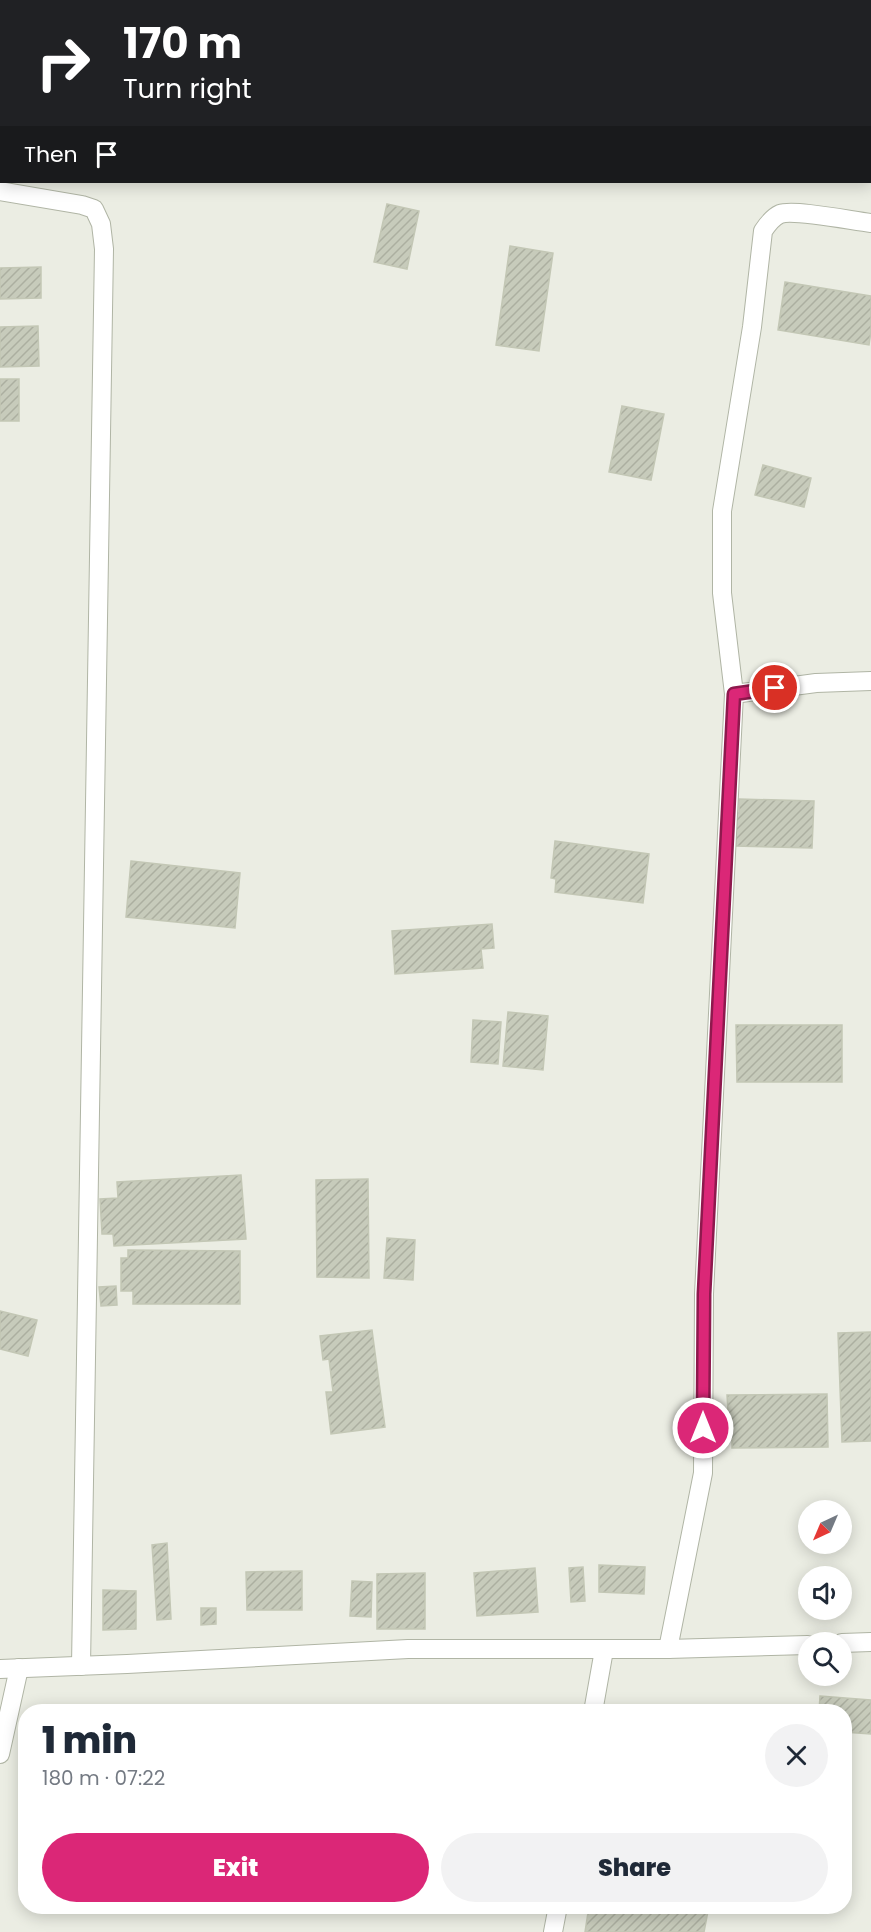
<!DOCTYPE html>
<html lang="en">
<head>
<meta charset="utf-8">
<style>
	body { margin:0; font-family:Poppins,sans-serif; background:#f2f2f3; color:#1f2937; height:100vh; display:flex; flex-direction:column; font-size:22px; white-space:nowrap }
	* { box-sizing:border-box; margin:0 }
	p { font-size:20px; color:#747a83 }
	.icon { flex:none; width:33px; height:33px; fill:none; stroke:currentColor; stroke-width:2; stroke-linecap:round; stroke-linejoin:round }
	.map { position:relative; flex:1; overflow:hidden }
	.drawer { position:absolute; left:18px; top:1704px; width:834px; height:210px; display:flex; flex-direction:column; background:#fff; border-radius:24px; box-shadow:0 3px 15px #0003 }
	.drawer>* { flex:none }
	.hud { position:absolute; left:0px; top:0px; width:872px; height:183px; box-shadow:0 3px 15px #0003; background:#202124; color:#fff; overflow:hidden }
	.needle { width:39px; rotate:224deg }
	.controls { position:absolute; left:798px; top:1500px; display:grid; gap:12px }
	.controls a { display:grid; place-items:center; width:54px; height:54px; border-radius:50%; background:#fff; box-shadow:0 3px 15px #0003; font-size:30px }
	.pin { position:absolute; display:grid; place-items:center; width:51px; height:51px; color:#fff; margin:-26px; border:3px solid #fff; border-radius:50%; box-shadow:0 2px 6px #0007 }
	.me { position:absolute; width:66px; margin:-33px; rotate:0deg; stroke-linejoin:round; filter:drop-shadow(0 0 4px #0008) }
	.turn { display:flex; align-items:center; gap:21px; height:126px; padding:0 24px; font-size:27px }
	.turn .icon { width:78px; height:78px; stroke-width:2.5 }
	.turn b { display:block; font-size:42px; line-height:51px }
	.then { display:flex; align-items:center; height:57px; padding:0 24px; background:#0003; gap:12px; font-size:22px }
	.round { display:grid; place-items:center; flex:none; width:63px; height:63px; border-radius:32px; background:#f2f2f3 }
	.summary { display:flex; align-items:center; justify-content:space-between; height:102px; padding:0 24px }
	h1 { font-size:36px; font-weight:800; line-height:45px }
	.cta { display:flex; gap:12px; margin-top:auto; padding:12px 24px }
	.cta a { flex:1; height:69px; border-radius:36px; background:#db2777; color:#fff; font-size:24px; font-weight:800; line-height:69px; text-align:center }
	.cta a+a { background:#f2f2f3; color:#1f2937 }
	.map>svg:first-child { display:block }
</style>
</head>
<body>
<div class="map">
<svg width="871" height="1932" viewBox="0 0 871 1932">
	<defs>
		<pattern id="building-hatch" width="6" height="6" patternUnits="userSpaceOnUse" patternTransform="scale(1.5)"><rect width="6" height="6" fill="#c7cbbb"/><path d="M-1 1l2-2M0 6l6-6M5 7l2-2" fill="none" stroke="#acafa0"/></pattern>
	</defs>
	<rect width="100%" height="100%" fill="#ebede3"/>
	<g fill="url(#building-hatch)" stroke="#c3c7b5" stroke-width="1.5">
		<rect x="742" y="0" width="118" height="2"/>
		<polygon points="387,204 419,211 407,269 374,262"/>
		<polygon points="510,246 553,253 539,351 496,345"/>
		<polygon points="41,267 41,298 0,299 0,268"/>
		<polygon points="785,282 871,296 871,331 869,345 778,330"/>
		<polygon points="38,326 39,366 0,367 0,327"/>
		<rect x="0" y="379" width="19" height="42"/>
		<polygon points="622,406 664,414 651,480 609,472"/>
		<polygon points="763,465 811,478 804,507 755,495"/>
		<polygon points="739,799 814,801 812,848 734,846 730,813 739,813"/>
		<polygon points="555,841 649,854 643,903 555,892 556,879 551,878"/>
		<polygon points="131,861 240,873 235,928 126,917"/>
		<polygon points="492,924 494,948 481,949 483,968 395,974 392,931"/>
		<polygon points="508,1012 548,1016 543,1070 503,1066"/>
		<polygon points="473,1020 501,1022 498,1064 471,1062"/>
		<polygon points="736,1025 842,1025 842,1082 737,1082"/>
		<polygon points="241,1175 246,1239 114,1246 113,1234 102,1234 100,1199 118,1198 117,1182"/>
		<polygon points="368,1179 369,1278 317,1277 316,1180"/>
		<polygon points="387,1238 415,1240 413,1280 384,1278"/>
		<polygon points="128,1250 240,1251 240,1304 133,1304 133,1291 121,1291 121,1258 128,1258"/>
		<polygon points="116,1286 117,1305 101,1306 99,1287"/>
		<polygon points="0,1311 37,1320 28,1356 0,1349"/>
		<polygon points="372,1330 385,1427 331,1434 326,1392 333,1392 329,1359 323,1360 320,1336"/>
		<polygon points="871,1332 871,1441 842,1442 838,1333"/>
		<polygon points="827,1394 828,1447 732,1448 732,1440 723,1440 722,1411 728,1411 727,1395"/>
		<polygon points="167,1543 171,1619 157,1620 152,1545"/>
		<polygon points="599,1565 645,1567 644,1594 599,1592"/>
		<polygon points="583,1567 585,1601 571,1602 569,1568"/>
		<polygon points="535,1568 538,1612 477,1616 474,1573"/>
		<polygon points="302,1571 302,1610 247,1610 246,1572"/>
		<polygon points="425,1573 425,1629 377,1629 377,1574"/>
		<polygon points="352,1581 372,1582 371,1617 350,1616"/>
		<polygon points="103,1590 136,1591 136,1629 103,1630"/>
		<polygon points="201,1608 216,1608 216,1624 201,1625"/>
		<polygon points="820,1696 871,1700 871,1734 844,1732 844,1712 819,1712"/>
		<polygon points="589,1906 679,1906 708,1911 704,1932 585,1932"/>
	</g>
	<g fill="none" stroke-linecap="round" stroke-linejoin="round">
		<g stroke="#b0b5a5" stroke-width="20">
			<g id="minor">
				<polyline points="0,191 82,205 94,209 101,224 104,249 81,1666"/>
				<polyline points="734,694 816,683 871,681"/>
				<polyline points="842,1643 871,1642"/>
				<path d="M668,1649L703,1473L704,1294L734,694L722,593V511L752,327L763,231C767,225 773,217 780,214C794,209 853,221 871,223"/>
				<polyline points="0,1669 127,1664 408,1649 668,1649 808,1645"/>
				<polyline points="593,1712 604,1650"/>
				<polyline points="0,1754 19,1668"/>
				<polyline points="553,1932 558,1906"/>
			</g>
		</g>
		<use href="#minor" stroke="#fff" stroke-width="18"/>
	</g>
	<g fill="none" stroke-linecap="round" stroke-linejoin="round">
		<g stroke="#8e194d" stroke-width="15">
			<polyline id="route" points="703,1428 704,1294 734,694 775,688"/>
		</g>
		<use href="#route" stroke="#db2777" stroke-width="10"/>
	</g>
</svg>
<div class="controls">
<a><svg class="needle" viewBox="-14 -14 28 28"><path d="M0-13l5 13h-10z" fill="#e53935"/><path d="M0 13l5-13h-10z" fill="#747a83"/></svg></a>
<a><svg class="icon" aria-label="sound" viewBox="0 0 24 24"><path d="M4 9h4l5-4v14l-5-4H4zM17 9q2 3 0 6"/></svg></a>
<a><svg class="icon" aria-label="search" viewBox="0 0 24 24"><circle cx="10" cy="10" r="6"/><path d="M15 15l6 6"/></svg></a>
</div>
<div class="pin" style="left:775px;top:688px;background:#d93025"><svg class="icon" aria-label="arrive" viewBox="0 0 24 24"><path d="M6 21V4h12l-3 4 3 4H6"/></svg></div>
<svg class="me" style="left:703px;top:1428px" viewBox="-20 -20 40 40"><circle r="17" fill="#db2777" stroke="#fff" stroke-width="3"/><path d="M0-11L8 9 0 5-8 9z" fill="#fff"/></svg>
<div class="hud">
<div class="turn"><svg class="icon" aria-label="right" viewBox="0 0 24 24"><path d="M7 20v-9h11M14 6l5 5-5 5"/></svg><div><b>170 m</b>Turn right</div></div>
<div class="then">Then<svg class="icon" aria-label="arrive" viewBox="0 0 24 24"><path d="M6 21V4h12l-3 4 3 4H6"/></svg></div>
</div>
<section class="drawer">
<div class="summary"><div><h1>1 min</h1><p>180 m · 07:22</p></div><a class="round"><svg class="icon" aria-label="close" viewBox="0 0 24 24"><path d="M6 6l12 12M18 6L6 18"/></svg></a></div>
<div class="cta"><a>Exit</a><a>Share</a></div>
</section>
</div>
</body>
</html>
